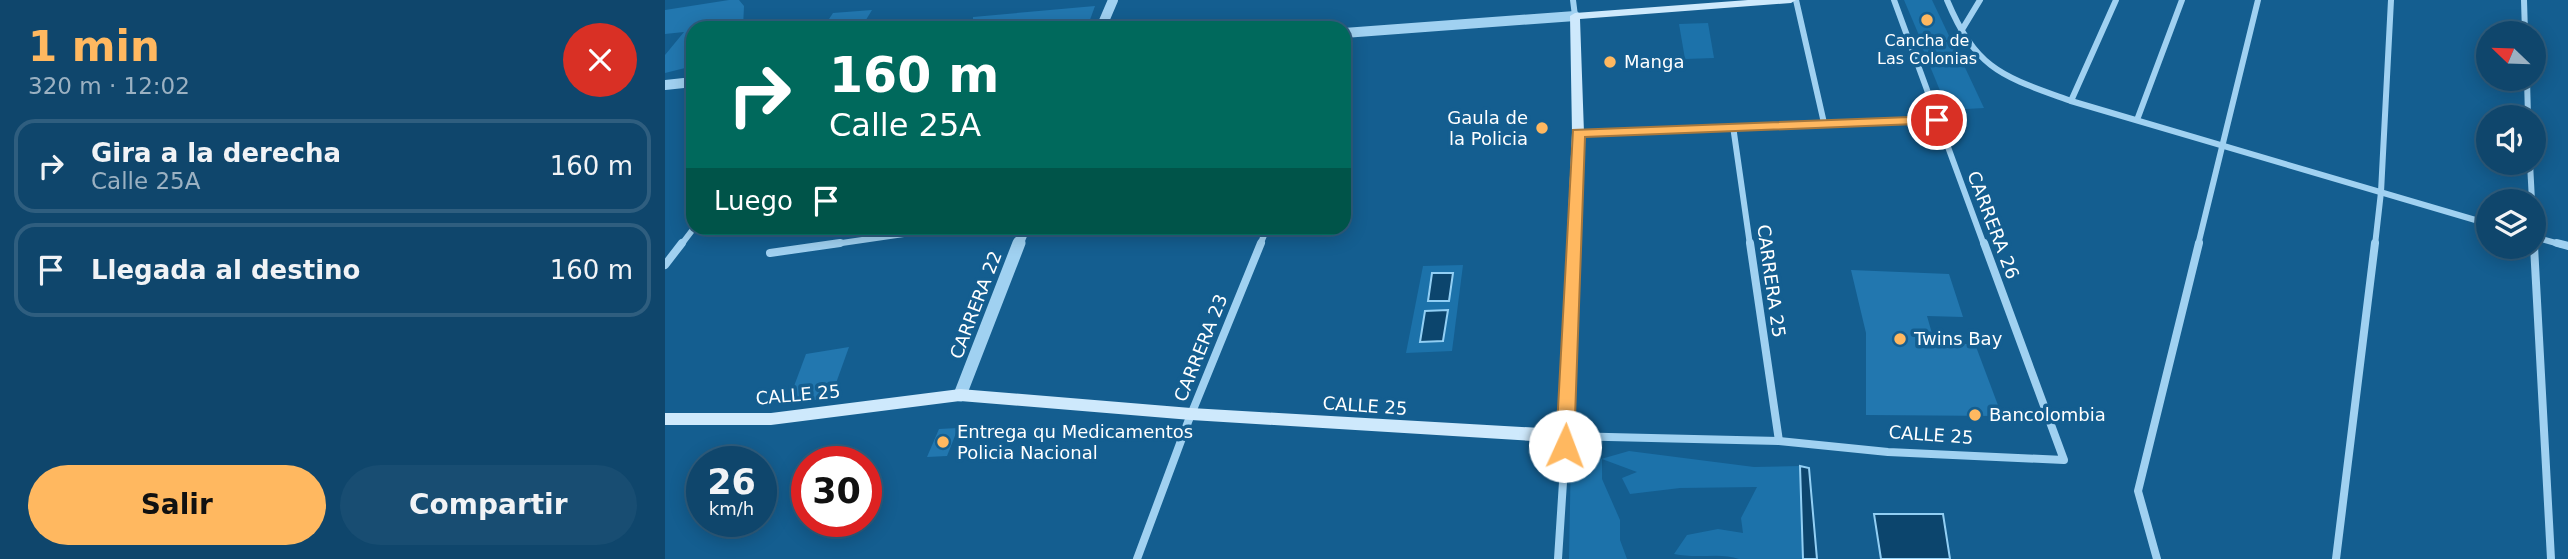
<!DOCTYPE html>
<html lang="es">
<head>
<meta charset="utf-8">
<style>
	body { margin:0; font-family:"DejaVu Sans",sans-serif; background:#184d72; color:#f1f3f6; height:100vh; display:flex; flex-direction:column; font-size:26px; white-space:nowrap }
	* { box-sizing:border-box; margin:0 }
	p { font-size:23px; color:#9bb1c2 }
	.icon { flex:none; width:38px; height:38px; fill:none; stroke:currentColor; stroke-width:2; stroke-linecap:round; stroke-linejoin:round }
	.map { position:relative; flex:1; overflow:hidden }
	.sheet { display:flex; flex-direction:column; background:#0f466c; width:665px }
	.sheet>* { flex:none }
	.guide { position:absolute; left:21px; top:21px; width:665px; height:214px; border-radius:21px; box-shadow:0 4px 18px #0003,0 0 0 2px #2f5e7f; background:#00695c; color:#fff; overflow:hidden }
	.needle { width:46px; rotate:293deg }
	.controls { position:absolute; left:1811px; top:21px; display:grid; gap:14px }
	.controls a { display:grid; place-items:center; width:70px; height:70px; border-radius:50%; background:#0f466c; box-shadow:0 4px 18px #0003,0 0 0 2px #2f5e7f; font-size:35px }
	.speed { position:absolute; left:21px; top:446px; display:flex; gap:14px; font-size:35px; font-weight:700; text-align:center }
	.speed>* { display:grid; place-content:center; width:91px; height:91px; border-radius:50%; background:#0f466c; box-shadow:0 4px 18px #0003,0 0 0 2px #2f5e7f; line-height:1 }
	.speed small { font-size:18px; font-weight:400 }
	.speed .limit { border:10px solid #d22; background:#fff; color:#111 }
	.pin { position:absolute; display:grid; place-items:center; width:60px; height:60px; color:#fff; margin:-30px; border:4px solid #fff; border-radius:50%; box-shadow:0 2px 7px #0007 }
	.me { position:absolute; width:77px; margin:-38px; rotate:2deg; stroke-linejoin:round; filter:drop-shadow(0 0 5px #0008) }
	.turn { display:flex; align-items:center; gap:24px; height:147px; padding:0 28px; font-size:32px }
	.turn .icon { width:91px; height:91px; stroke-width:2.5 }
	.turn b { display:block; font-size:49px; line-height:60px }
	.then { display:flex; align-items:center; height:66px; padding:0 28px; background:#0003; gap:14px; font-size:26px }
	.round { display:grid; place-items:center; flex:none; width:74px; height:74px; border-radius:37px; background:#184d72 }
	.headline { display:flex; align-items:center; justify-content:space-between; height:119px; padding:0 28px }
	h1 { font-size:42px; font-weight:800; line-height:52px; color:#ffb860 }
	.action { display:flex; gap:14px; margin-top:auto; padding:14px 28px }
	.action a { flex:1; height:80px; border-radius:42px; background:#ffb860; color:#111; font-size:28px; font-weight:800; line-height:80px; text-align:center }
	.action a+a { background:#184d72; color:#f1f3f6 }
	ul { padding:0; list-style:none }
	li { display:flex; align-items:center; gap:21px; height:94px; margin:0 14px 10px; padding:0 14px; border:4px solid #2f5e7f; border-radius:21px }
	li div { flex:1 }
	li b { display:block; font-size:26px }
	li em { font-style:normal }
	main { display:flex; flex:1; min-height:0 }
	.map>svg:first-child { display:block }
</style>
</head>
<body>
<main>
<section class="sheet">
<div class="headline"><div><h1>1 min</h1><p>320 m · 12:02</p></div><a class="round" style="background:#d93025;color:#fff"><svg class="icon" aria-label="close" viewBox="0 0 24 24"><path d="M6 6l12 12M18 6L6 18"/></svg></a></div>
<ul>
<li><svg class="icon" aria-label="right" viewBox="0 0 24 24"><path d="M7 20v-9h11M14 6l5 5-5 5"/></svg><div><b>Gira a la derecha</b><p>Calle 25A</p></div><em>160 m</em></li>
<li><svg class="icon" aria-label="arrive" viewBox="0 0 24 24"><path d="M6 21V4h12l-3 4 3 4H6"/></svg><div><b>Llegada al destino</b></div><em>160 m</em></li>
</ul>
<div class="action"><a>Salir</a><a>Compartir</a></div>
</section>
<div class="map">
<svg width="1903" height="559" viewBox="0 0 1903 559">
	<rect width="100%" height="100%" fill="#145e90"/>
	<g fill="#1c72aa">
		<polygon points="1239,0 1267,0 1286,40 1256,40"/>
		<polygon points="1043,23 1049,58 1020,59 1014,24"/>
		<polygon points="1255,42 1288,42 1319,108 1283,110"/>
		<polygon points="798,265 787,351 741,353 758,266"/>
		<path d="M919,448L935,450L936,459L964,451L1089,467L1135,466L1138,559H1074C1056,552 1034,559 1009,554L1022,535L1053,529L1078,533L1076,518L1092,487L1015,488L965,494L957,478L972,472L937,459V479L955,520V540L962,559H904L906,453Z"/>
	</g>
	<g fill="#0c456d" stroke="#92cff4" stroke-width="2">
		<polygon points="767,273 788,273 784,301 763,301"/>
		<polygon points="783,310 778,341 755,342 760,311"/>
		<polygon points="1135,466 1144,468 1152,559 1138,559"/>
		<polygon points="1209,514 1278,514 1285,559 1216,559"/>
	</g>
	<g fill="#2277af">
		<polygon points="64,0 74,0 79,6 78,28 28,28 28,66 0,73 0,55 19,32 0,34 0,10"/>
		<polygon points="430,6 422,28 308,28 308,17"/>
		<polygon points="207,10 196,28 158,28 168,13"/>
		<polygon points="1186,270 1284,274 1298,317 1262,316 1270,344 1310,344 1337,416 1201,415 1201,333"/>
		<polygon points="184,347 166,397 122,405 141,354"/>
		<polygon points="293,428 282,456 262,457 274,429"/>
	</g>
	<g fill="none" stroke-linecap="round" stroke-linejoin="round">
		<g stroke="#a0d1f1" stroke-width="6">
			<polyline points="908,0 910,16"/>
			<polyline points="1131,0 1159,123"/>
			<polyline points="1229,0 1319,245"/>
			<path d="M1282,0C1312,71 1337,76 1406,101L1824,224"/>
			<polyline points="1859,0 1860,33"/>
			<polyline points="1295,33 1315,0"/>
			<polyline points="1862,79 1863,117"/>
			<polyline points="1406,101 1451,0"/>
			<polyline points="1472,120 1517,0"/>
			<polyline points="1068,126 1085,245"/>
			<polyline points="913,133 1272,120"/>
			<polyline points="1865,163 1867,201"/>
			<polyline points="1869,237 1898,245"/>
			<polyline points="16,245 29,228"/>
			<polyline points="163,245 280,228"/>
			<polyline points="595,245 602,228"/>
			<polyline points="1533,245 1593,0"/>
			<polyline points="1710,245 1716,192 1726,0"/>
		</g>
		<g stroke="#a0d1f1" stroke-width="8">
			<polyline points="1085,243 1114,441"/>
			<polyline points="1892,243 1903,246"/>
			<polyline points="1869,246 1886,559"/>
			<polyline points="105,253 175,243"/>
			<polyline points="0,265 17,243"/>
			<polyline points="472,559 523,422 596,243"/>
			<polyline points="893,559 901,436 1114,441 1223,452 1399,460 1319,243"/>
			<polyline points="1492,559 1473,491 1534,243"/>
			<polyline points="1671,559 1710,243"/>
		</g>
		<g stroke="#a0d1f1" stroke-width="10">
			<polyline points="436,28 448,0"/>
			<polyline points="679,33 910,16"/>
			<polyline points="0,85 28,82"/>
			<polyline points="353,245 360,228"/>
		</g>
		<polyline stroke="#a0d1f1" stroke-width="13" points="295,395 354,243"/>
		<polygon fill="#cee9fc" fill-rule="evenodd" points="1083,0 1131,0 1126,3 915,19 919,133 909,436 907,441 901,443 526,420 295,401 106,425 0,425 0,413 106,413 295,389 526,408 893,429 907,133 905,16 910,13"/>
	</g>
	<polygon fill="#ffb860" stroke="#a6783e" stroke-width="2" points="1272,116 1276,117 1276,123 920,137 909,446 906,451 900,453 894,451 891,446 908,130"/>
	<g fill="#ffb860" stroke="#145e90" stroke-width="2.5">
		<circle cx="1262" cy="20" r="7"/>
		<circle cx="945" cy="62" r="7"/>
		<circle cx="877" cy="128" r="7"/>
		<circle cx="1235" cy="339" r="7"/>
		<circle cx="1310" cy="415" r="7"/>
		<circle cx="278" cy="442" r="7"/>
	</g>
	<g text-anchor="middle" stroke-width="7" stroke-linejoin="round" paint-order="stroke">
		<g font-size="16" fill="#fff" stroke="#145e90">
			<text x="1262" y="46">Cancha de<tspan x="1262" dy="18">Las Colonias</tspan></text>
		</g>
		<g font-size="18" fill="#fff" stroke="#145e90" text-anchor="start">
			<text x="959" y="68">Manga</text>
			<text x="863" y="124" text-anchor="end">Gaula de<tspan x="863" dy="21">la Policia</tspan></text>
			<text x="1249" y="345">Twins Bay</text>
			<text x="1324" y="421">Bancolombia</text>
			<text x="292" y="438">Entrega qu Medicamentos<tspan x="292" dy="21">Policia Nacional</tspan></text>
		</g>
		<g font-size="18" fill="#fff" stroke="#145e90">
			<text transform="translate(1328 225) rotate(69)" y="6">CARRERA 26</text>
			<text transform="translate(1106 281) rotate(82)" y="6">CARRERA 25</text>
			<text transform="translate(311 305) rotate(-69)" y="6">CARRERA 22</text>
			<text transform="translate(536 348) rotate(-68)" y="6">CARRERA 23</text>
			<text transform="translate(133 395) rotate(-5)" y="6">CALLE 25</text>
			<text transform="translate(700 406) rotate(4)" y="6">CALLE 25</text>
			<text transform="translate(1266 435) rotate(4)" y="6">CALLE 25</text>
		</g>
	</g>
</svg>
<div class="controls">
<a><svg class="needle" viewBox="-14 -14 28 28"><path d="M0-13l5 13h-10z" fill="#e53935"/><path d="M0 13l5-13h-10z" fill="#9bb1c2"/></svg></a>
<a><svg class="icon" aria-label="sound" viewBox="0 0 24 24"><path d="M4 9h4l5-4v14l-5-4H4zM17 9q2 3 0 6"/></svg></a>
<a><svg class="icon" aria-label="layers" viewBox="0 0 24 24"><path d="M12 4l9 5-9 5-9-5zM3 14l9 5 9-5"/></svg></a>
</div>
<div class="speed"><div>26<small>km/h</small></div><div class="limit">30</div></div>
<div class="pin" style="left:1272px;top:120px;background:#d93025"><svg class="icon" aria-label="arrive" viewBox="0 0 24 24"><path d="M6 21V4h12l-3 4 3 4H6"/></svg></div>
<svg class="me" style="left:900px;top:446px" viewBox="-20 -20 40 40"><circle r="19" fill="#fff"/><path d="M0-13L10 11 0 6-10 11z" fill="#ffb860"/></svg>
<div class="guide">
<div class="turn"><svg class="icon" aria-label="right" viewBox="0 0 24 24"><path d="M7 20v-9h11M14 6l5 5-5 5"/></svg><div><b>160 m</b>Calle 25A</div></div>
<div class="then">Luego<svg class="icon" aria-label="arrive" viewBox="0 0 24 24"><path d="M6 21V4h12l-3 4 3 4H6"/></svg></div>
</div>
</div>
</main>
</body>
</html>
